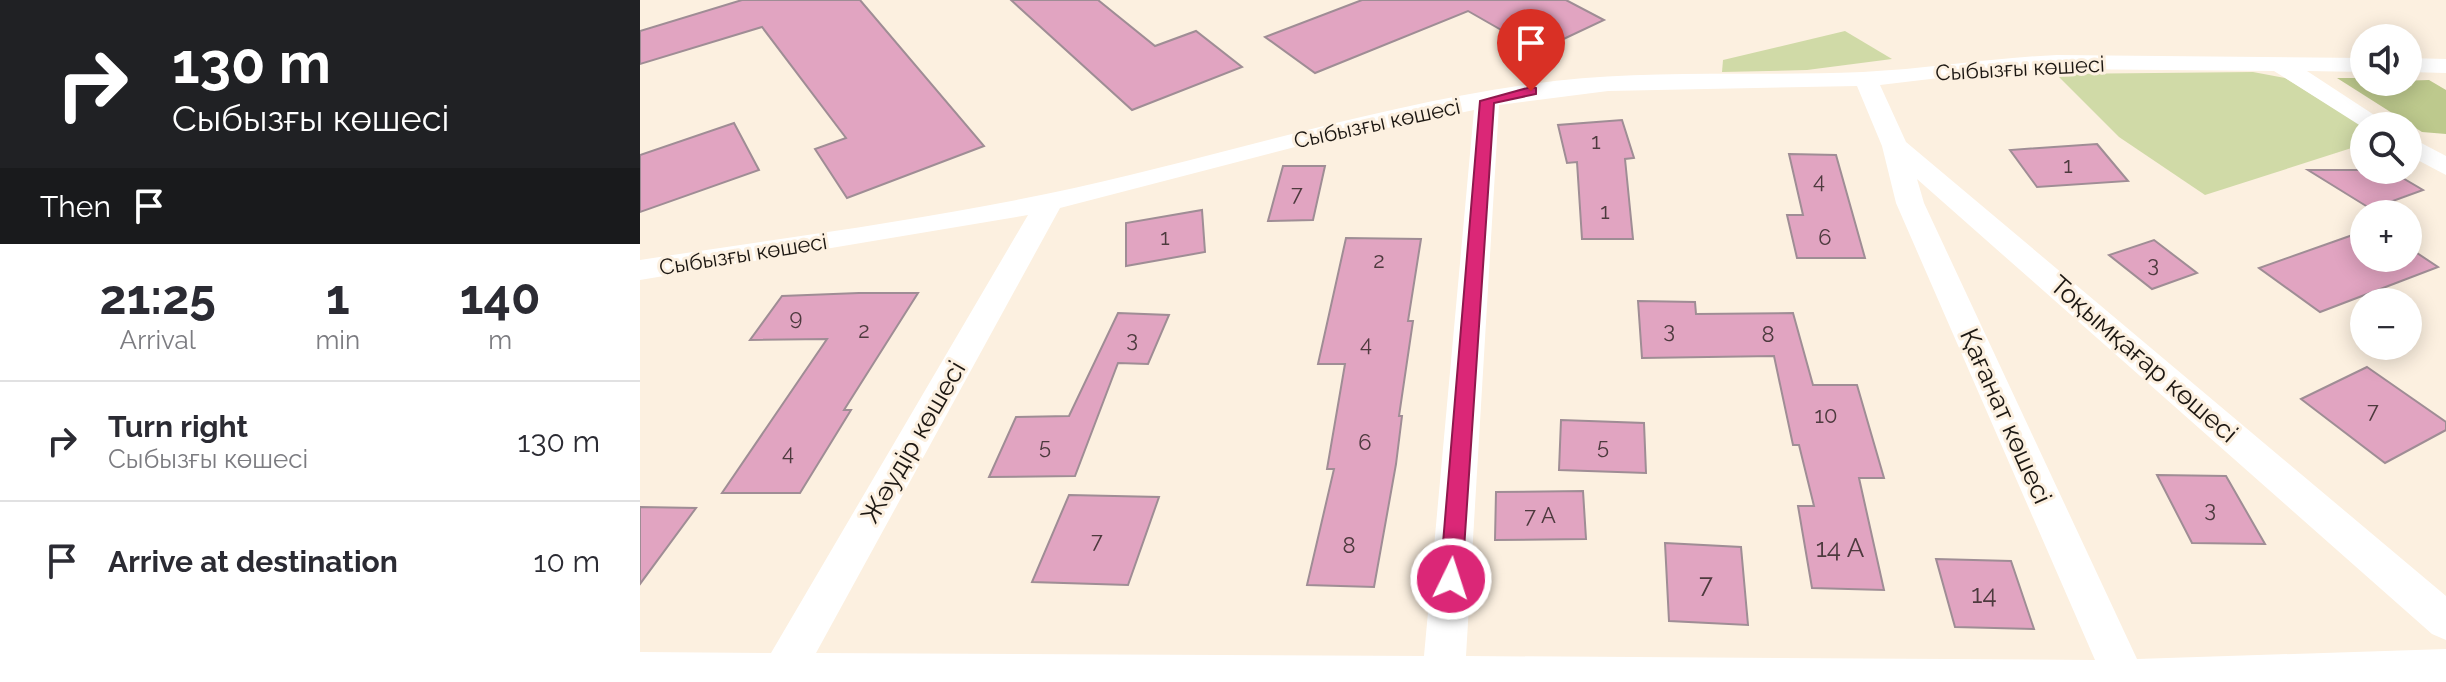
<!DOCTYPE html>
<html lang="en">
<head>
<meta charset="utf-8">
<style>
	body { margin:0; font-family:Raleway,sans-serif; background:#f7f7f7; color:#2b2b33; height:100vh; display:flex; flex-direction:column; font-size:30px; white-space:nowrap }
	* { box-sizing:border-box; margin:0 }
	p { font-size:26px; color:#7c7c81 }
	.icon { flex:none; width:44px; height:44px; fill:none; stroke:currentColor; stroke-width:2; stroke-linecap:round; stroke-linejoin:round }
	.map { position:relative; flex:1; overflow:hidden }
	.drawer { display:flex; flex-direction:column; background:#fff; width:640px }
	.drawer>* { flex:none }
	.top-card { background:#202124; color:#fff; overflow:hidden }
	.tools { position:absolute; left:1710px; top:24px; display:grid; gap:16px }
	.tools a { display:grid; place-items:center; width:72px; height:72px; border-radius:50%; background:#fff; box-shadow:0 4px 20px #0003; font-size:40px }
	.pin { position:absolute; display:grid; place-items:center; width:68px; height:68px; color:#fff; margin:-82px -34px; border-radius:50% 50% 50% 0; rotate:-45deg; box-shadow:0 0 8px #0007 }
	.pin .icon { rotate:45deg }
	.me { position:absolute; width:88px; margin:-44px; rotate:4deg; stroke-linejoin:round; filter:drop-shadow(0 0 6px #0008) }
	.turn { display:flex; align-items:center; gap:28px; height:168px; padding:0 40px; font-size:36px }
	.turn .icon { width:104px; height:104px; stroke-width:2.5 }
	.turn b { display:block; font-size:56px; line-height:68px }
	.then { display:flex; align-items:center; height:76px; padding:0 40px; background:#0003; gap:16px; font-size:30px }
	.eta { display:flex; justify-content:space-evenly; align-items:center; height:136px; text-align:center }
	.eta b { font-size:48px; font-weight:700; line-height:56px }
	ul { padding:0; list-style:none }
	li { display:flex; align-items:center; gap:24px; height:120px; padding:0 40px; border-top:2px solid #e1e1e2 }
	li div { flex:1 }
	li b { display:block; font-size:30px }
	li em { font-style:normal }
	main { display:flex; flex:1; min-height:0 }
	.map>svg:first-child { display:block }
</style>
</head>
<body>
<main>
<section class="drawer">
<div class="top-card">
<div class="turn"><svg class="icon" aria-label="right" viewBox="0 0 24 24"><path d="M7 20v-9h11M14 6l5 5-5 5"/></svg><div><b>130 m</b>Сыбызғы көшесі</div></div>
<div class="then">Then<svg class="icon" aria-label="arrive" viewBox="0 0 24 24"><path d="M6 21V4h12l-3 4 3 4H6"/></svg></div>
</div>
<div class="eta">
<div><b>21:25</b><p>Arrival</p></div>
<div><b>1</b><p>min</p></div>
<div><b>140</b><p>m</p></div>
</div>
<ul>
<li><svg class="icon" aria-label="right" viewBox="0 0 24 24"><path d="M7 20v-9h11M14 6l5 5-5 5"/></svg><div><b>Turn right</b><p>Сыбызғы көшесі</p></div><em>130 m</em></li>
<li><svg class="icon" aria-label="arrive" viewBox="0 0 24 24"><path d="M6 21V4h12l-3 4 3 4H6"/></svg><div><b>Arrive at destination</b></div><em>10 m</em></li>
</ul>
</section>
<div class="map">
<svg width="1806" height="682" viewBox="0 0 1806 682">
	<rect width="100%" height="100%" fill="#fcf0e0"/>
	<g fill="#d0daa7">
		<polygon points="1205,31 1252,59 1167,70 1082,72 1083,60"/>
		<polygon points="1613,72 1645,78 1724,127 1724,144 1565,195 1479,137 1416,74"/>
	</g>
	<polygon fill="#bdc98d" points="1697,78 1724,78 1724,82 1789,80 1806,90 1806,134 1782,132"/>
	<g fill="#e1a4c1" stroke="#9f8d95" stroke-width="2">
		<polygon points="102,0 220,0 344,146 207,198 175,149 206,138 122,27 0,64 0,31"/>
		<polygon points="371,0 458,0 515,46 556,31 602,67 492,110"/>
		<polygon points="722,0 926,0 964,20 898,51 828,11 675,73 625,37"/>
		<polygon points="982,120 994,158 985,159 993,239 942,239 937,162 927,163 918,125"/>
		<polygon points="94,123 119,170 0,212 0,155"/>
		<polygon points="1457,144 1488,181 1397,187 1370,150"/>
		<polygon points="1149,154 1196,155 1225,258 1157,258 1147,215 1163,215"/>
		<polygon points="643,166 685,166 673,220 628,221"/>
		<polygon points="1668,170 1749,170 1783,190 1731,209"/>
		<polygon points="562,210 565,252 486,266 486,223"/>
		<polygon points="1724,231 1724,258 1768,258 1768,247 1798,267 1680,312 1619,268"/>
		<polygon points="706,238 781,239 768,321 773,321 759,416 762,416 756,464 734,587 667,585 694,469 687,469 705,364 678,364"/>
		<polygon points="1514,240 1557,273 1512,289 1469,255"/>
		<polygon points="219,293 278,293 204,410 211,410 160,493 82,493 187,339 110,340 142,296"/>
		<polygon points="998,301 1055,302 1056,314 1153,313 1173,385 1217,385 1244,478 1219,478 1244,590 1172,588 1158,506 1174,506 1159,445 1153,445 1134,356 1002,358"/>
		<polygon points="478,313 529,315 508,364 478,363 435,476 349,477 376,417 429,416"/>
		<polygon points="1727,367 1806,422 1806,430 1745,463 1661,399"/>
		<polygon points="921,420 1004,423 1006,473 919,470"/>
		<polygon points="1517,475 1586,476 1625,544 1552,543"/>
		<polygon points="943,491 946,539 855,540 856,492"/>
		<polygon points="429,495 519,497 488,585 392,582"/>
		<polygon points="0,507 56,508 0,584"/>
		<polygon points="1025,543 1101,547 1108,625 1029,621"/>
		<polygon points="1296,559 1371,561 1394,629 1315,627"/>
	</g>
	<g fill="none" stroke-linecap="round" stroke-linejoin="round">
		<g fill="#fff" fill-rule="evenodd">
			<path d="M1417,55L1724,58V72L1667,71L1751,126L1724,128L1634,71L1417,69L1349,72L1240,85L1266,142L1806,596V640L1792,634L1277,179L1284,203L1497,659L1806,649V682H0V652L131,653L388,215L0,280V260C135,239 272,222 406,194C568,160 727,107 891,84C1001,68 1113,77 1223,72C1288,69 1352,58 1417,55ZM1217,86L1242,146L1256,203L1455,660L826,656L859,105L968,91ZM834,110L784,656L176,653L420,208L655,147Z"/>
			<polygon points="1768,58 1806,59 1806,73 1768,72"/>
			<polygon points="1768,136 1806,156 1806,175 1768,155"/>
		</g>
	</g>
	<polygon fill="#db2777" stroke="#8e194d" stroke-width="2" points="891,87 896,88 896,94 854,103 822,579 819,586 811,589 803,586 800,579 840,101"/>
	<g text-anchor="middle" stroke-width="6" stroke-linejoin="round" paint-order="stroke">
		<g font-size="22" fill="#1c1712" stroke="#fcf0e0">
			<text transform="translate(1380 68) rotate(-3)" y="8">Сыбызғы көшесі</text>
			<text transform="translate(737 123) rotate(-12)" y="8">Сыбызғы көшесі</text>
			<text transform="translate(103 254) rotate(-9)" y="8">Сыбызғы көшесі</text>
		</g>
		<g font-size="22" fill="#4d3a3e">
			<text x="956" y="149">1</text>
			<text x="1428" y="173">1</text>
			<text x="1179" y="188">4</text>
			<text x="657" y="201">7</text>
			<text x="965" y="219">1</text>
			<text x="525" y="245">1</text>
			<text x="1185" y="245">6</text>
			<text x="739" y="268">2</text>
			<text x="1513" y="272">3</text>
			<text x="156" y="325">9</text>
			<text x="224" y="338">2</text>
			<text x="1029" y="338">3</text>
			<text x="1128" y="342">8</text>
			<text x="492" y="347">3</text>
			<text x="726" y="351">4</text>
			<text x="1733" y="418">7</text>
			<text x="1186" y="423">10</text>
			<text x="725" y="450">6</text>
			<text x="405" y="454">5</text>
			<text x="963" y="454">5</text>
			<text x="148" y="460">4</text>
			<text x="1570" y="517">3</text>
			<text x="900" y="523">7 А</text>
			<text x="457" y="548">7</text>
			<text x="709" y="553">8</text>
		</g>
		<g font-size="26" fill="#1c1712" stroke="#fcf0e0">
			<text transform="translate(1504 359) rotate(41)" y="9">Тоқымқағар көшесі</text>
			<text transform="translate(1366 416) rotate(66)" y="9">Қағанат көшесі</text>
			<text transform="translate(273 442) rotate(-60)" y="9">Жәудір көшесі</text>
		</g>
		<g font-size="26" fill="#4d3a3e">
			<text x="1200" y="557">14 А</text>
			<text x="1066" y="593">7</text>
			<text x="1344" y="603">14</text>
		</g>
	</g>
</svg>
<div class="tools">
<a><svg class="icon" aria-label="sound" viewBox="0 0 24 24"><path d="M4 9h4l5-4v14l-5-4H4zM17 9q2 3 0 6"/></svg></a>
<a><svg class="icon" aria-label="search" viewBox="0 0 24 24"><circle cx="10" cy="10" r="6"/><path d="M15 15l6 6"/></svg></a>
<a>+</a>
<a>−</a>
</div>
<div class="pin" style="left:891px;top:91px;background:#d93025"><svg class="icon" aria-label="arrive" viewBox="0 0 24 24"><path d="M6 21V4h12l-3 4 3 4H6"/></svg></div>
<svg class="me" style="left:811px;top:579px" viewBox="-20 -20 40 40"><circle r="17" fill="#db2777" stroke="#fff" stroke-width="3"/><path d="M0-11L8 9 0 5-8 9z" fill="#fff"/></svg>
</div>
</main>
</body>
</html>
